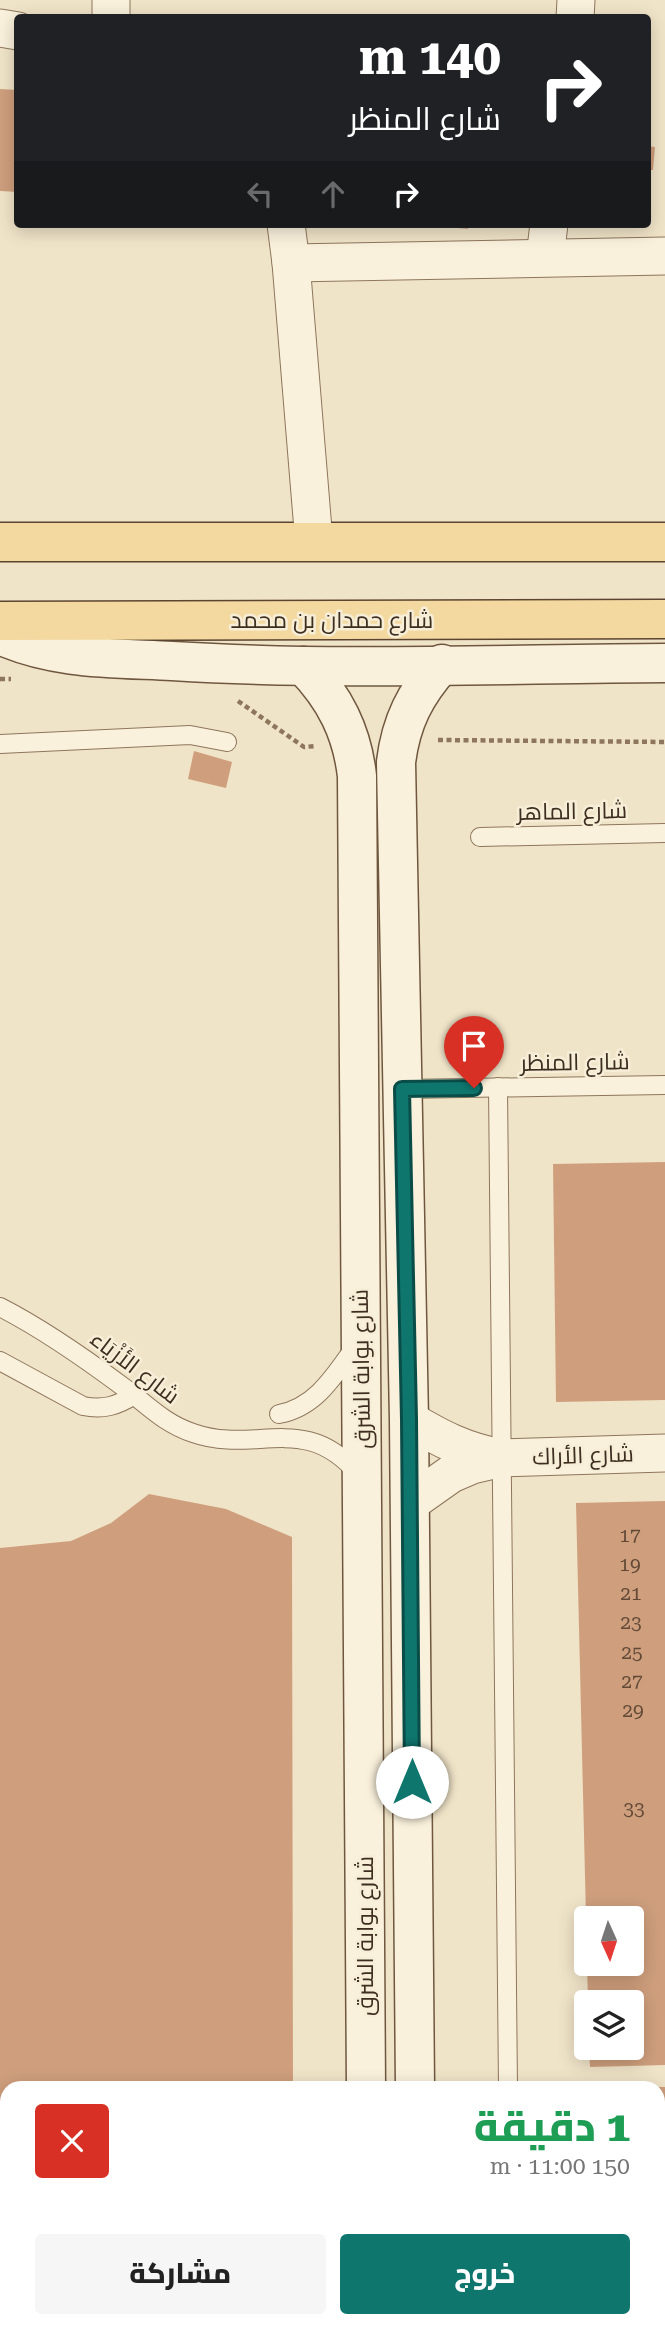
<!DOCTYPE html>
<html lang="ar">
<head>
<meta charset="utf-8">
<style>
	body { margin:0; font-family:"Roboto Serif",Cairo,serif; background:#f6f6f6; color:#222; direction:rtl; height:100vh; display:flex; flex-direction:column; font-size:26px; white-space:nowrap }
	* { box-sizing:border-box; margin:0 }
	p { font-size:23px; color:#767676 }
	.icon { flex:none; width:38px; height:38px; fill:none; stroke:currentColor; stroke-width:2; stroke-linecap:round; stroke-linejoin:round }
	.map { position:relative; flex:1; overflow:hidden; direction:ltr }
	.drawer { position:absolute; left:0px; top:2081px; width:665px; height:247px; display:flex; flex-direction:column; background:#fff; border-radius:21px 21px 0 0; box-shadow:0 4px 18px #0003; direction:rtl }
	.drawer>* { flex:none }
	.hud { position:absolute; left:14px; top:14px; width:637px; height:214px; border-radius:7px; box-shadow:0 4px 18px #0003; direction:rtl; background:#202124; color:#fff; overflow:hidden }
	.needle { width:46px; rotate:177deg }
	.controls { position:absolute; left:574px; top:1906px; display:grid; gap:14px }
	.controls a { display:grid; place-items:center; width:70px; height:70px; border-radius:7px; background:#fff; box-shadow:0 4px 18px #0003; font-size:35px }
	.pin { position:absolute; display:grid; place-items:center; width:60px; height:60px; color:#fff; margin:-72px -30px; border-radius:50% 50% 50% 0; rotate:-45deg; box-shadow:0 0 7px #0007 }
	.pin .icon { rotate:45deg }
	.me { position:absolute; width:77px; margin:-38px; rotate:0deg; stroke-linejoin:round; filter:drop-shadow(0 0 5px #0008) }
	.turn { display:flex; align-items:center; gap:24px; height:147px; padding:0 35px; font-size:32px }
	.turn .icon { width:91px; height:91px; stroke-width:2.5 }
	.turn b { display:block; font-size:49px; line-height:60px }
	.lanes { display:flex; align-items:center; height:66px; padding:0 35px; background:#0003; justify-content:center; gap:35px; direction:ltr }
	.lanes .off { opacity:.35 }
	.round { display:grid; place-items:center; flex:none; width:74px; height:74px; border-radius:7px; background:#f6f6f6 }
	.head { display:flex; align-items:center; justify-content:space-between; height:119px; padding:0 35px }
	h1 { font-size:42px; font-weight:800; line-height:52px; color:#1e9e55 }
	.action { display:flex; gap:14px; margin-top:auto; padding:14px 35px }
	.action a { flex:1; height:80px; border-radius:7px; background:#0f766e; color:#fff; font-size:28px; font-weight:800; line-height:80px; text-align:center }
	.action a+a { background:#f6f6f6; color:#222 }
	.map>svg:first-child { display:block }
</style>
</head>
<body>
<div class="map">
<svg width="665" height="2326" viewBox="0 0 665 2326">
	<rect width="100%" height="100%" fill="#f0e4c8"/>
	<g fill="#cf9f7d">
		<polygon points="0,89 18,90 18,192 0,191"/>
		<polygon points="648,146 655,147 653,170 648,170"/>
		<polygon points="439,224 468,224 468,229 439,226"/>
		<polygon points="194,751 232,762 226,788 188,779"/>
		<polygon points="665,1162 665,1400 556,1402 553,1164"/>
		<polygon points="149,1494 226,1509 292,1537 293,2088 7,2088 7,2155 0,2155 0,1548 71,1541 111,1523"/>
		<polygon points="665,1501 665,2065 590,2067 589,2048 632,2048 632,2002 588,2002 587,1964 632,1964 632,1918 586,1918 576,1503"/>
		<polygon points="665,2087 665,2278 658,2279 658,2087"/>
	</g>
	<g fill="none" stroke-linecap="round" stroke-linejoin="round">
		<g stroke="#8d765c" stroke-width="20">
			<g id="lane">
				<polyline points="0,744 190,735 227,742"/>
				<polyline points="480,837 665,833"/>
				<polyline points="498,1087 508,2088"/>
				<polyline points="402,1089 665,1085"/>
				<path d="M0,1307C43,1329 83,1357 122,1386C147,1404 163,1423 193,1433C255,1455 305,1411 358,1474"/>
				<path d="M0,1361L83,1406C103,1410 117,1406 134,1395"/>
				<path d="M279,1414C316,1407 334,1376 355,1347"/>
			</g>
		</g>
		<g stroke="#8d765c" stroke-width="39">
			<g id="street">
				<polyline points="111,0 111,18"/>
				<polyline points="575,18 576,0"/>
				<polyline points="0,28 18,31"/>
				<polyline points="286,224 291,263 314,542"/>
				<polyline points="545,257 549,224"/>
				<polyline points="291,263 665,256"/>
				<path d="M409,1420C441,1439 464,1451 501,1458"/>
				<polyline points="410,1503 451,1474 472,1465 502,1458 665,1453"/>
				<polyline points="545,2320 556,2326"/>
				<polyline points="237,2326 247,2320"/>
			</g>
		</g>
		<g stroke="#6f573f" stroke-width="41">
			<g id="secondary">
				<path d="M0,635C55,660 113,658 172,661C336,671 501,664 665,663"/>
				<path d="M304,666C335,698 352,732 357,776L366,2088"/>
				<path d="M415,2088L409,1420L396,762C401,722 415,694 442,664"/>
				<polyline points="508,2320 509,2326"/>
				<polyline points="276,2326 277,2320"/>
			</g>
		</g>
		<g stroke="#5b4430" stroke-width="41">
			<g id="primary">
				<polyline points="0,542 665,542"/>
				<polyline points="0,621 665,619"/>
			</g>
		</g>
		<g stroke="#8d765c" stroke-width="4.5" stroke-dasharray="5 3.5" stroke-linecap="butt">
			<polyline points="0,679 11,679"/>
			<polyline points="238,701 304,747 316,746"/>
			<polyline points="438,740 665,742"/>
			<polyline points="58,2326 61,2320"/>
		</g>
		<use href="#lane" stroke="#faf1dc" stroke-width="18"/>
		<use href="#street" stroke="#faf1dc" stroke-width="37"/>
		<use href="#secondary" stroke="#faf1dc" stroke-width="38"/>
		<use href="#primary" stroke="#f3d9a0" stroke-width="38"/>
	</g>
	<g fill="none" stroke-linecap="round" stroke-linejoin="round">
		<g stroke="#0a4d48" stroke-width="18">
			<polyline id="route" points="412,1782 409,1419 402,1089 474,1088"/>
		</g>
		<use href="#route" stroke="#0f766e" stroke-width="12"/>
	</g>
	<g text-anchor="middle" stroke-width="5" stroke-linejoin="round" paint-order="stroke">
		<g font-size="19" fill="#624a37">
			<text x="630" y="1542">17</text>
			<text x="630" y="1571">19</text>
			<text x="631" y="1600">21</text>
			<text x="631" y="1629">23</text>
			<text x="632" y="1659">25</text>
			<text x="632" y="1688">27</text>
			<text x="633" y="1717">29</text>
			<text x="634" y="1815">33</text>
		</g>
		<g font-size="23" fill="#3d2e20" stroke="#f7eed8">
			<text x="332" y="628">شارع حمدان بن محمد</text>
			<text transform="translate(572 811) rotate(-1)" y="8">شارع الماهر</text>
			<text transform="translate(575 1062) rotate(-1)" y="8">شارع المنظر</text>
			<text transform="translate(135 1367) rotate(37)" y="8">شارع الأَزْيَاء</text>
			<text transform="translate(361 1369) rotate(-91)" y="8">شارع بوابة الشرق</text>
			<text transform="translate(583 1455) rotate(-2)" y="8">شارع الأراك</text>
			<text transform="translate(365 1936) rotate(-90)" y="8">شارع بوابة الشرق</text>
		</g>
	</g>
</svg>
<div class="controls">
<a><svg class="needle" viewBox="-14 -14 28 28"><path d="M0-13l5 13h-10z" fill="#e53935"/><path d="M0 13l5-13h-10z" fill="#767676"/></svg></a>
<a><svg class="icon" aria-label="layers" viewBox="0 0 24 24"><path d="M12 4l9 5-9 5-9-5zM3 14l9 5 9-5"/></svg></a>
</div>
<div class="pin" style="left:474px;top:1088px;background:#d93025"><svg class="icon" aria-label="arrive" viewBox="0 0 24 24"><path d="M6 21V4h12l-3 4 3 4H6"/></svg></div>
<svg class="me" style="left:412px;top:1782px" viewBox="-20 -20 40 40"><circle r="19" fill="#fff"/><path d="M0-13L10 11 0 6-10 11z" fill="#0f766e"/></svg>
<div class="hud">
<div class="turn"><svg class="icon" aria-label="right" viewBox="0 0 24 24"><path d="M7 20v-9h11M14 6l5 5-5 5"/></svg><div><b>140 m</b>شارع المنظر</div></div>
<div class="lanes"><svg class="icon off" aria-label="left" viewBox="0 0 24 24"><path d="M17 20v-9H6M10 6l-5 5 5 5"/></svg><svg class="icon off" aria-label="ahead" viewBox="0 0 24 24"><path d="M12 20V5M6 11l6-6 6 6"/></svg><svg class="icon" aria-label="right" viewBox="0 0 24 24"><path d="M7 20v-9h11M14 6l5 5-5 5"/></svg></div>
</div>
<section class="drawer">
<div class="head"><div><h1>1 دقيقة</h1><p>150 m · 11:00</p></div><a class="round" style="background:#d93025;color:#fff"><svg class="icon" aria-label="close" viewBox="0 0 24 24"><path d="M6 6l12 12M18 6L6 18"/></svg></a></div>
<div class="action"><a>خروج</a><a>مشاركة</a></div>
</section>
</div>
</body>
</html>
